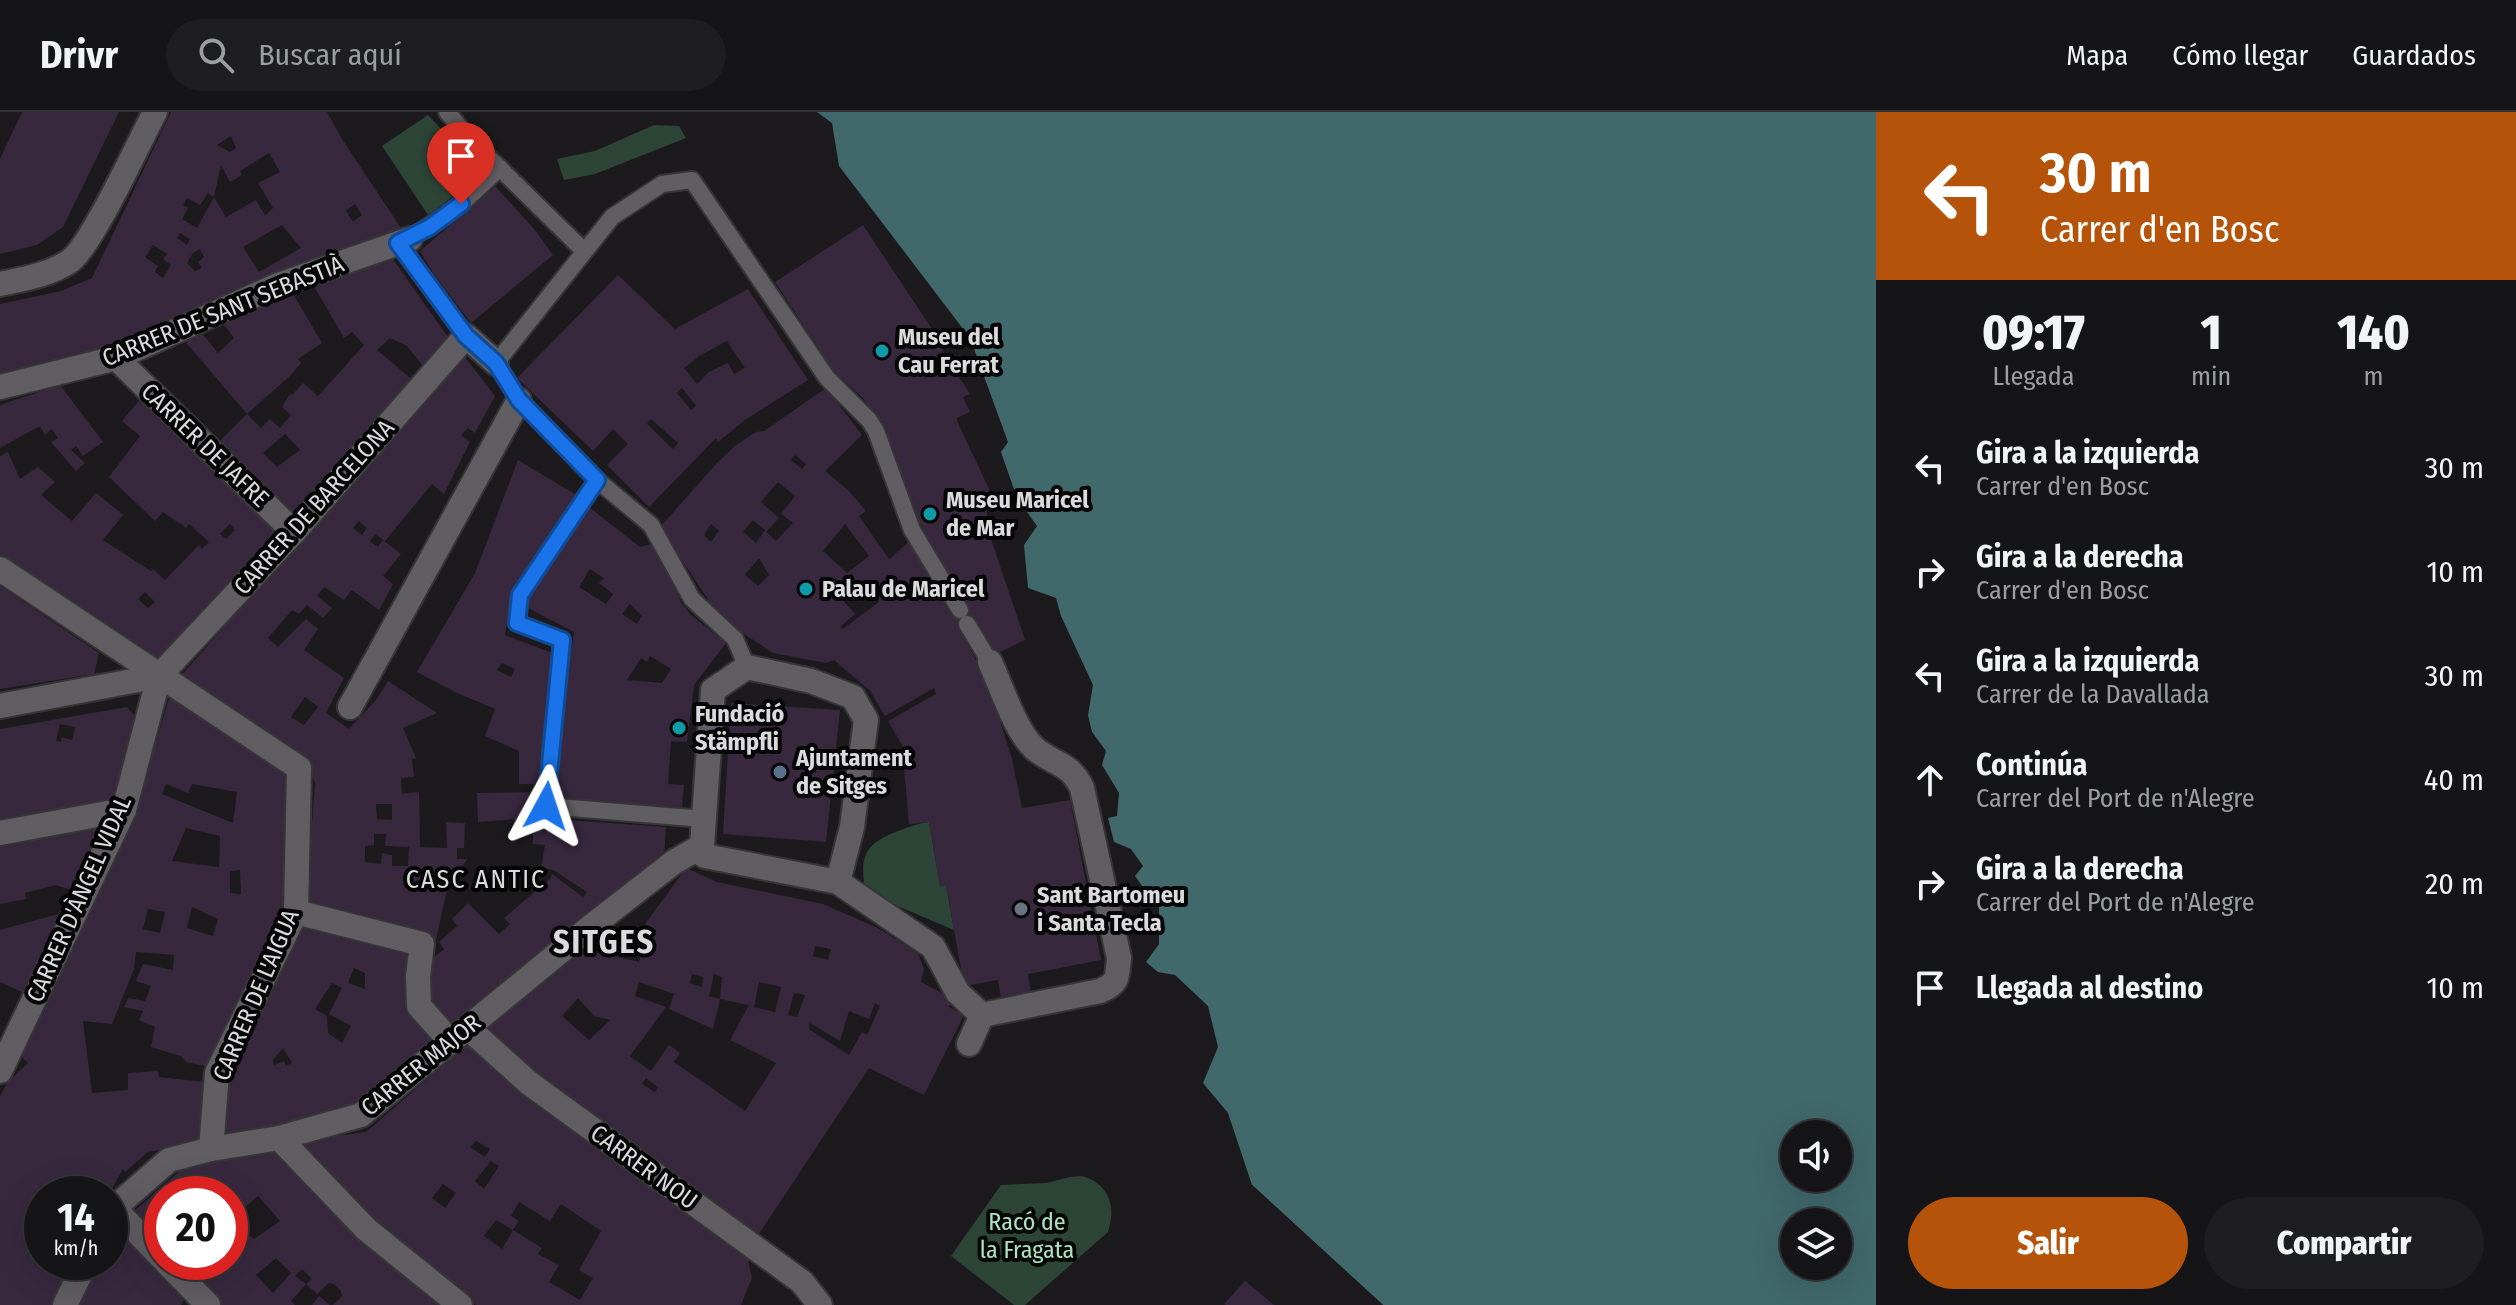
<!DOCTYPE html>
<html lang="es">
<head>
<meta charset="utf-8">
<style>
	body { margin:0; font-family:"Fira Sans Condensed",sans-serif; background:#1e1d1f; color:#f1f3f6; height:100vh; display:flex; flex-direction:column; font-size:30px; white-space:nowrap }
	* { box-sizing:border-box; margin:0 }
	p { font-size:26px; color:#9d9ea1 }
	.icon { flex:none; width:44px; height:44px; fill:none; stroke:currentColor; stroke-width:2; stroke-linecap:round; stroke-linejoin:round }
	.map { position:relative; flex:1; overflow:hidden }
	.drawer { display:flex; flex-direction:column; background:#151416; width:640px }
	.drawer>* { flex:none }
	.banner { background:#b45309; color:#fff; overflow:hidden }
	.fabs { position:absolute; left:1780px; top:1008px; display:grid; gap:16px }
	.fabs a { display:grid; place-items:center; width:72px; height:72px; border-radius:50%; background:#151416; box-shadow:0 8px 32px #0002,0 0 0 2px #343335; font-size:40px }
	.speed { position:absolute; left:24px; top:1064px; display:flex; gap:16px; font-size:40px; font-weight:700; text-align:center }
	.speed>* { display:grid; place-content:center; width:104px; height:104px; border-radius:50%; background:#151416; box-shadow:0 8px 32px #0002,0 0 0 2px #343335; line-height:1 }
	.speed small { font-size:20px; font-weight:400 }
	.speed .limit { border:12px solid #d22; background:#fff; color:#111 }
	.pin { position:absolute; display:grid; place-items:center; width:68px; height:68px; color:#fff; margin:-82px -34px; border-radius:50% 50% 50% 0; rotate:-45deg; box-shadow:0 0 8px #0007 }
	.pin .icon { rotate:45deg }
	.me { position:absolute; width:88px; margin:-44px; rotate:5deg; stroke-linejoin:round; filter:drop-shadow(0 0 6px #0008) }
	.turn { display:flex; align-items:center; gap:28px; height:168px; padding:0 32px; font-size:36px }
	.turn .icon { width:104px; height:104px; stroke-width:2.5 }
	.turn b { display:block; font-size:56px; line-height:68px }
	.eta { display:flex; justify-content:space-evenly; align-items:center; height:136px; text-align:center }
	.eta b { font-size:48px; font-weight:800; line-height:56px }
	.action { display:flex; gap:16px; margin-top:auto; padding:16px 32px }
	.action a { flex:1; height:92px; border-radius:48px; background:#b45309; color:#fff; font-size:32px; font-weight:800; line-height:92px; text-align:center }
	.action a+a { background:#1e1d1f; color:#f1f3f6 }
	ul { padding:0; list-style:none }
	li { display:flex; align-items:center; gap:24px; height:104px; padding:0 32px }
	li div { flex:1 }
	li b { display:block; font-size:30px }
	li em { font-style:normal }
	header { display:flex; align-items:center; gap:48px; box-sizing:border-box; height:112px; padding:0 40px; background:#151416; border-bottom:2px solid #343335 }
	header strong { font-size:38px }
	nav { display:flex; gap:44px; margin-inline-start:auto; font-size:28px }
	.search { width:560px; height:72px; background:#1e1d1f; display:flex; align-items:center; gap:20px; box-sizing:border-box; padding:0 28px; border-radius:44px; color:#9d9ea1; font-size:30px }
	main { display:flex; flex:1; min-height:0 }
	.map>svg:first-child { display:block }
</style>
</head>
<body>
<header>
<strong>Drivr</strong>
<div class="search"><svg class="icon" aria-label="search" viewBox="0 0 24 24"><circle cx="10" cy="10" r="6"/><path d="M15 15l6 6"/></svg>Buscar aquí</div>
<nav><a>Mapa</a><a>Cómo llegar</a><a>Guardados</a></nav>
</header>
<main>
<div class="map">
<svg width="1876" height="1193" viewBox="0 0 1876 1193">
	<rect width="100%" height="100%" fill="#1c1a1d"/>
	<g fill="#2d4537">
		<polygon points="428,3 483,62 428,103 382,34"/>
		<polygon points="654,13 679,14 686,26 595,62 564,68 557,47 595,39"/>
		<path d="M929,710L940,774L946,773L954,818L874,784L865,776C860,746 864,733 893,721C906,716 915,712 929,710Z"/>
		<path d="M1082,1064C1110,1072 1116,1095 1108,1120L1025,1193H1014L951,1144L1001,1073L1047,1071L1070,1065Z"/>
	</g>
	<path fill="#41686b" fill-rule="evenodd" d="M817,0H1876V1193H1383L1252,1073L1228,1001L1203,971L1218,935L1208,894L1175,863L1158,860L1146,850L1159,832V780L1145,778L1135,764L1143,754L1131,737L1114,730L1108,706L1117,704L1119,681L1102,653L1106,639L1092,620L1088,603L1093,573L1061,504L1056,486L1028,476L1024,433L1037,414L1017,386L1001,340L1008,330L970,226L839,54L832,11ZM1794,1022H1838V1066H1794ZM1794,1110H1838V1154H1794Z"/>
	<polygon fill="#1c1a1d" points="1252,1073 1383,1193 1377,1193 1250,1076"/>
	<g fill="#37283e" fill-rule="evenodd">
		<polygon points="22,0 119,0 63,115 37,133 0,142 0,47"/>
		<path d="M171,0H327L342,27L405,122L263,166L105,237L0,264V192L61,179L92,166ZM231,24L236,36L230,40L217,33ZM269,41L280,60L258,71L273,96L265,103L256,88L226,105L214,85L197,116L182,107L188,96L183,93L187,86L200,93L208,81L214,85L221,53L230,70L242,63L240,59ZM355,92L362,103L353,110L346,99ZM282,113L301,136L259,160L243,135ZM180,121L190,127L187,133L177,126ZM153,133L167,142L163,147L171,153L163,166L155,160L158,154L145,145ZM200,137L204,145L198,150L202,156L195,159L187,151L193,141Z"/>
		<polygon points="495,74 535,118 553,143 471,211 435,164 420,139"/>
		<path d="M863,113L940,229L946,230V236L942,238L970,282L963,285L970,300L957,306L958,311L989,377L987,401L990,424L1025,528L994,543L974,508L959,516L978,552L1001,612L1012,647L1022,696L1070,688L1101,848L1028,862L1031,881L1001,886L998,868L964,874L946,773L940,775L929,710L909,712L902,633L888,609L936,582L934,576L885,604L870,579L834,548L826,551L773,541L732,514L715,498L660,415L717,351L736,333L756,320L764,319L826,276L862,323L825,359L849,379L866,399L859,404L889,447L910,429L951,503L966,495L911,395L886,318L863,286L824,250L825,246L775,170ZM795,343L806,352L802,357L791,348ZM778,370L795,384L781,402L793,411L776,429L766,420L779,406L761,390ZM753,408L765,418L756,431L743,420ZM711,412L719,419L711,430L704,423ZM845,412L869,444L847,461L823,439ZM759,446L769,463L758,474L745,463ZM860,469L879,490L843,517L840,515L855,502L840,485Z"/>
		<path d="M390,143L450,228L425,257L407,234L390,226L377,238L415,270L292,412L217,332L247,302L184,228L201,220L218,241L234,226L223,211L273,189L289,175L322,231L298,247L301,251L291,263L247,302L261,316L270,307L280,316L291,303L282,295L290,282L292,283L303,271L318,284L364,233L352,220L344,226L311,169ZM285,322L300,338L277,355L263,341Z"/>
		<path d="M618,163L675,217L748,177L808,268L745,308L718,330L716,326L649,395L607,353L628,332L613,317L593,339L517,266ZM727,229L745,256L734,262L728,251L709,260L697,272L684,256L701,243ZM682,276L696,294L691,298L677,281ZM651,307L678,331L673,337L647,312Z"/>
		<path d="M464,244L495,284L475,321L468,316L461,323L470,330L444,382L432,372L385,429L375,422L370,429L378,435L383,428L401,442L383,464L393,472L379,498L352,478L344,488L324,475L317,484L332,496L323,506L307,493L299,502L292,498L268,526L278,535L306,507L318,517L304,538L344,566L326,601L349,617L376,588L388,569L437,601L403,616L416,646L412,647L414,665L401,666L402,682L419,680L420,735L447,736L446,710L465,711L464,736H457V747H467L446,782L436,828L306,798L315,671L305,646L178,567ZM359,409L367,416L362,423L353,416ZM305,585L318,595L304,613L291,605ZM376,692H392V708L377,707ZM374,722H386L385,734L409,735L408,754H392V743L382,741L381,752L365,750V734L374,733Z"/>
		<polygon points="60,273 103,330 83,344 76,334 71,338 85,351 76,359 51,330 58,326 52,317 45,323 40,314 0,336 0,293"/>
		<path d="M142,285L284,421L162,544L150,545L0,447V344L8,340L20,367L38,355L55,370L41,383L72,409L96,381L121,401L123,403L103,428L151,459L153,457L165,468L199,433L202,437L209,430L189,412L186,416L163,400L155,409L109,365L140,324L122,309ZM230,412L235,418L226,427L220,422ZM145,480L155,490L148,496L138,487Z"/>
		<path d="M518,348L578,384L513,480L505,523L555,542L548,609L540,647L539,672H519V639L485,624L495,597L455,580L417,560L475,461ZM502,551L515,557L511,565L497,558Z"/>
		<path d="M585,392L640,435L651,432L674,464L680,489L691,503L726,531L694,573L687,630L671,629L668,672L684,673L682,695L557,687L568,534L572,535L574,520L524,494L544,453ZM590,457L604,466L599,471L613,482L606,492L579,475ZM630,492L642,504L637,512L622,502ZM650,544L671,557L662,571L627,568L641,546L647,550Z"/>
		<polygon points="0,474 99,541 94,562 0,577"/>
		<path d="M171,580L289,662L284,806L209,955L186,950L181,944L151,935L155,915L139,908L143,899L124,895L128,886L145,889L151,874L136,869L143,852L173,858L174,843L136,840L134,857L112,912L83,909L92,981L128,978V961L158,959L159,965L206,970L204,1030L148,1040L125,1060L123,1057L109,1082H42V1150H72L51,1193H0V984L7,971L28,951L19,942L142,676ZM166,672L188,681L192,672L237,680L233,711L162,682ZM186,716L220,724L219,755L172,749ZM240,758L241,782L230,781V759ZM192,795L218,807L213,824L187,816ZM148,797L165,800L160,821L143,817Z"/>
		<polygon points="731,591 840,598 826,730 723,722"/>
		<path d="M127,595L138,608L113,691L0,707V617ZM60,612L75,615L72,628L62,625L61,630L56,629Z"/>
		<polygon points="539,680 539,706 666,715 664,744 453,921 430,893 427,865 430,848 444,837 439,830 457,814 452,807 468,791 499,822 510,812 504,806 551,766 552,762 583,785 587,780 553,758 541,756 545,733 533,732 533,706 478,710 477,681"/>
		<polygon points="105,711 73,779 56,773 25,781 26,787 0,792 0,727"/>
		<path d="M686,756L717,770L823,792L878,816L918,841L924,857L921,870L953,887L949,895L964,903L924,983L869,956L758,1123L543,971L482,916L544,864L585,837L639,850L647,814L645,812ZM815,834L831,837L828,848L813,844ZM692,862L703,865L702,875L690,871ZM714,862L722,865L720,887L709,884ZM639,870L674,882L669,897L713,917L720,887L749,893L730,928L776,951L745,999L674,950L680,941L669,933L651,959L630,944L666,895L635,884ZM759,870L781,875L775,900L754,895ZM794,881L805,883L797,905L788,903ZM578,886L594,904L610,908L589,928L562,904ZM875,891L880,894L867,923L862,920L849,943L809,917L810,911L840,929L849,899L869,907ZM646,966L658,975L655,980L642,972Z"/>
		<polygon points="62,801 24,881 0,870 0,818"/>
		<path d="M302,809L412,838L440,933L383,974L330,1004L222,1026L225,987L234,951ZM354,856L365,861V877L348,871ZM332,871L342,876L329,902L351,914L342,931L328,921L327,904L315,897ZM283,936L292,951L286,954L284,949L274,953L273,948Z"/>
		<path d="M469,931L537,993L746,1139L752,1166L741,1193H476L368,1108L300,1035L301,1029L366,1020ZM476,1029L490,1037L485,1045L470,1035ZM491,1049L499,1054L484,1077L475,1069ZM443,1072L456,1081L445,1096L432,1086ZM519,1090L550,1109L561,1092L601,1119L579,1158L593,1166L580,1188L549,1170L559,1153L538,1142L542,1136L513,1118L519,1109L511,1104ZM496,1108L513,1118L502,1137L484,1124Z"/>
		<path d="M275,1037L446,1193H333L342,1184L341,1179L334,1172L329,1171L317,1182L306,1172L291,1189L295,1193H220L179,1150H230V1110L254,1127L280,1109L258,1084L230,1109V1082H162V1133L132,1101L183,1056ZM276,1146L291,1161L273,1181L256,1163ZM302,1157L312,1167L306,1172L295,1164Z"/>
		<polygon points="113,1112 186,1184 181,1193 76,1193 95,1150 110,1150 110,1118"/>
		<polygon points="1245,1169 1274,1193 1226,1193 1224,1192"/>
		<polygon points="319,1184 330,1193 312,1193"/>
	</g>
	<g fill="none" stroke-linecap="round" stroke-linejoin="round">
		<g stroke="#363537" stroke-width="20">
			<g id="service">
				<polyline points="447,0 471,28 584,139"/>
				<polyline points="410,127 461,92 500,56"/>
				<polyline points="398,131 466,224"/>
				<polyline points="597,368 520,483 517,511 562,528 546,694 704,707"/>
				<polyline points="967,512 990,550"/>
				<polyline points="747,555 735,527 692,487 651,413 597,368 519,288 496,251 612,105 662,72 692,68 827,266 869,308 876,319 912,418 960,498"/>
			</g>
		</g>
		<g stroke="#363537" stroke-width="28">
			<g id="pedestrian">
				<polyline points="350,595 519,288"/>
				<polyline points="0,721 124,698"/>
				<polyline points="838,770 852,715 866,608 853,585 811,569 747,555 713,578 702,734 705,744 838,770 933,835 958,881 982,903"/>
				<path d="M969,932L982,903L1100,879C1119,871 1117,865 1119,846L1082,676C1069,649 1053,653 1034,636C1015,618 1001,574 990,550"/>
				<polyline points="0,959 124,698 159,564 294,420"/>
				<polyline points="110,1103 114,1096 169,1048 211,1037 279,1026 361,1003 589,816 674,750 702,734"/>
				<polyline points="65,1193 86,1150"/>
			</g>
		</g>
		<g stroke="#363537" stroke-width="28">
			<g id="minor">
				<path d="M0,172C24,167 49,163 70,149C92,133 139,30 155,0"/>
				<polyline points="116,246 294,420 466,224 496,251"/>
				<polyline points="0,275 116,246 278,173 410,127"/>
				<polyline points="0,457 299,656 296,800 217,961 211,1037"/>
				<polyline points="0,594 159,564"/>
				<polyline points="296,800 422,832 418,864 419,894 450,929"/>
				<polyline points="468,916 529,971 802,1170 820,1193"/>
				<polyline points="279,1026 366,1117 460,1193"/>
				<polyline points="114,1096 162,1146"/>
				<polyline points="166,1150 208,1193"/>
			</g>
		</g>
		<use href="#service" stroke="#605e62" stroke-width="16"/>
		<use href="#pedestrian" stroke="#605e62" stroke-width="24"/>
		<use href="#minor" stroke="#605e62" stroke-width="24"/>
	</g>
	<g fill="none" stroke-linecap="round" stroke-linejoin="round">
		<g stroke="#114b97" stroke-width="20">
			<polyline id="route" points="461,92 430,115 398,131 466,224 496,251 519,288 597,368 520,483 517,511 562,528 546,694"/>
		</g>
		<use href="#route" stroke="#1a73e8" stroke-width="14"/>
	</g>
	<g fill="#0f9aa8" stroke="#060607" stroke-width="3">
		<circle cx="882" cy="239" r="8"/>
		<circle cx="930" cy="402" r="8"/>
		<circle cx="806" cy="477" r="8"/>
		<circle cx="679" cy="616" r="8"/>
	</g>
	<circle fill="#5c6f8a" stroke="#060607" stroke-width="3" cx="780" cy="660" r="8"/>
	<circle fill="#6b7280" stroke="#060607" stroke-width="3" cx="1021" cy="797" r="8"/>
	<g text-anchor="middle" stroke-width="8" stroke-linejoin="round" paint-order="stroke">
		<g font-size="24" fill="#dbdadc" stroke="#060607">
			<text transform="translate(223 199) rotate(-22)" y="8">CARRER DE SANT SEBASTIÀ</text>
			<text transform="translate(205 333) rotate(44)" y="8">CARRER DE JAFRE</text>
			<text transform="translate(314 395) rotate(-48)" y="8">CARRER DE BARCELONA</text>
			<text transform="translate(79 787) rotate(-66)" y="8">CARRER D'ÀNGEL VIDAL</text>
			<text transform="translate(256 883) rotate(-67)" y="8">CARRER DE L'AIGUA</text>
			<text transform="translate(421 953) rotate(-39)" y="8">CARRER MAJOR</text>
			<text transform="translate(644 1055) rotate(36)" y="8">CARRER NOU</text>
		</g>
		<g font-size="24" font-weight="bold" fill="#dbdadc" stroke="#060607" text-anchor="start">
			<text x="898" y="233">Museu del<tspan x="898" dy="28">Cau Ferrat</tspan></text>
			<text x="946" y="396">Museu Maricel<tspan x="946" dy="28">de Mar</tspan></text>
			<text x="822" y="485">Palau de Maricel</text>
			<text x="695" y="610">Fundació<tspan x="695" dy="28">Stämpfli</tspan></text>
			<text x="796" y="654">Ajuntament<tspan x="796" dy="28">de Sitges</tspan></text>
			<text x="1037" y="791">Sant Bartomeu<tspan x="1037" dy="28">i Santa Tecla</tspan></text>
		</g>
		<g font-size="24" fill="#ace3c1" stroke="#060607">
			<text x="1027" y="1118">Racó de<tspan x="1027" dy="28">la Fragata</tspan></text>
		</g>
		<g font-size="26" letter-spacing="2" fill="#dbdadc" stroke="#060607">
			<text x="476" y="776">CASC ANTIC</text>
		</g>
		<g font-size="32" font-weight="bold" letter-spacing="2" fill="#dbdadc" stroke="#060607">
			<text x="604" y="841">SITGES</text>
		</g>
	</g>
</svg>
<div class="fabs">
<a><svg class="icon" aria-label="sound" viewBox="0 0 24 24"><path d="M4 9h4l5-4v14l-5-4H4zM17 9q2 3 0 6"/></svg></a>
<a><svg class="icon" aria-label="layers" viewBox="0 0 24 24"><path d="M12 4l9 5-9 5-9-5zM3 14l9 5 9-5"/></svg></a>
</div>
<div class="speed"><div>14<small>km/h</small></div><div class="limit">20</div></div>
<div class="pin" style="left:461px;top:92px;background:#d93025"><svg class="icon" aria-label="arrive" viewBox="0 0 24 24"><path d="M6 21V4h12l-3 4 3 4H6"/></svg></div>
<svg class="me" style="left:546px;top:694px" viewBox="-20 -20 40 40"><path d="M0-17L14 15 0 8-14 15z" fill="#1a73e8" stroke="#fff" stroke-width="4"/></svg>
</div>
<section class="drawer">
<div class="banner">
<div class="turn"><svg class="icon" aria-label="left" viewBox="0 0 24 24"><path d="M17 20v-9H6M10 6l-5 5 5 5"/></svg><div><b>30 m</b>Carrer d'en Bosc</div></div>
</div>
<div class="eta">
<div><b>09:17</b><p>Llegada</p></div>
<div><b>1</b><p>min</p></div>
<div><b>140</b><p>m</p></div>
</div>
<ul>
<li><svg class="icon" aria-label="left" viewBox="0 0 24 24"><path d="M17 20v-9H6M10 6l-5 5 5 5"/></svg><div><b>Gira a la izquierda</b><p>Carrer d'en Bosc</p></div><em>30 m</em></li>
<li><svg class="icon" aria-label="right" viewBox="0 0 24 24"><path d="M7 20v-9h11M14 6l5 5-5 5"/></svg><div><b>Gira a la derecha</b><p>Carrer d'en Bosc</p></div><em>10 m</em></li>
<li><svg class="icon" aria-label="left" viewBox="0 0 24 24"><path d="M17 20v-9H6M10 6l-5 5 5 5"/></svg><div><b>Gira a la izquierda</b><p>Carrer de la Davallada</p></div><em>30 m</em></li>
<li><svg class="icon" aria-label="ahead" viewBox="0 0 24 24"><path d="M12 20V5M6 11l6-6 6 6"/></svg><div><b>Continúa</b><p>Carrer del Port de n'Alegre</p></div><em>40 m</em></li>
<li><svg class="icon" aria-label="right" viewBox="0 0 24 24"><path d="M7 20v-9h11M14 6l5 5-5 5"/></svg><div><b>Gira a la derecha</b><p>Carrer del Port de n'Alegre</p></div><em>20 m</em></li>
<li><svg class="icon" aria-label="arrive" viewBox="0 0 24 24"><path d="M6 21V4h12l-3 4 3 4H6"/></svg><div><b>Llegada al destino</b></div><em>10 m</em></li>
</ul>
<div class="action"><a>Salir</a><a>Compartir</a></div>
</section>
</main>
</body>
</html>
